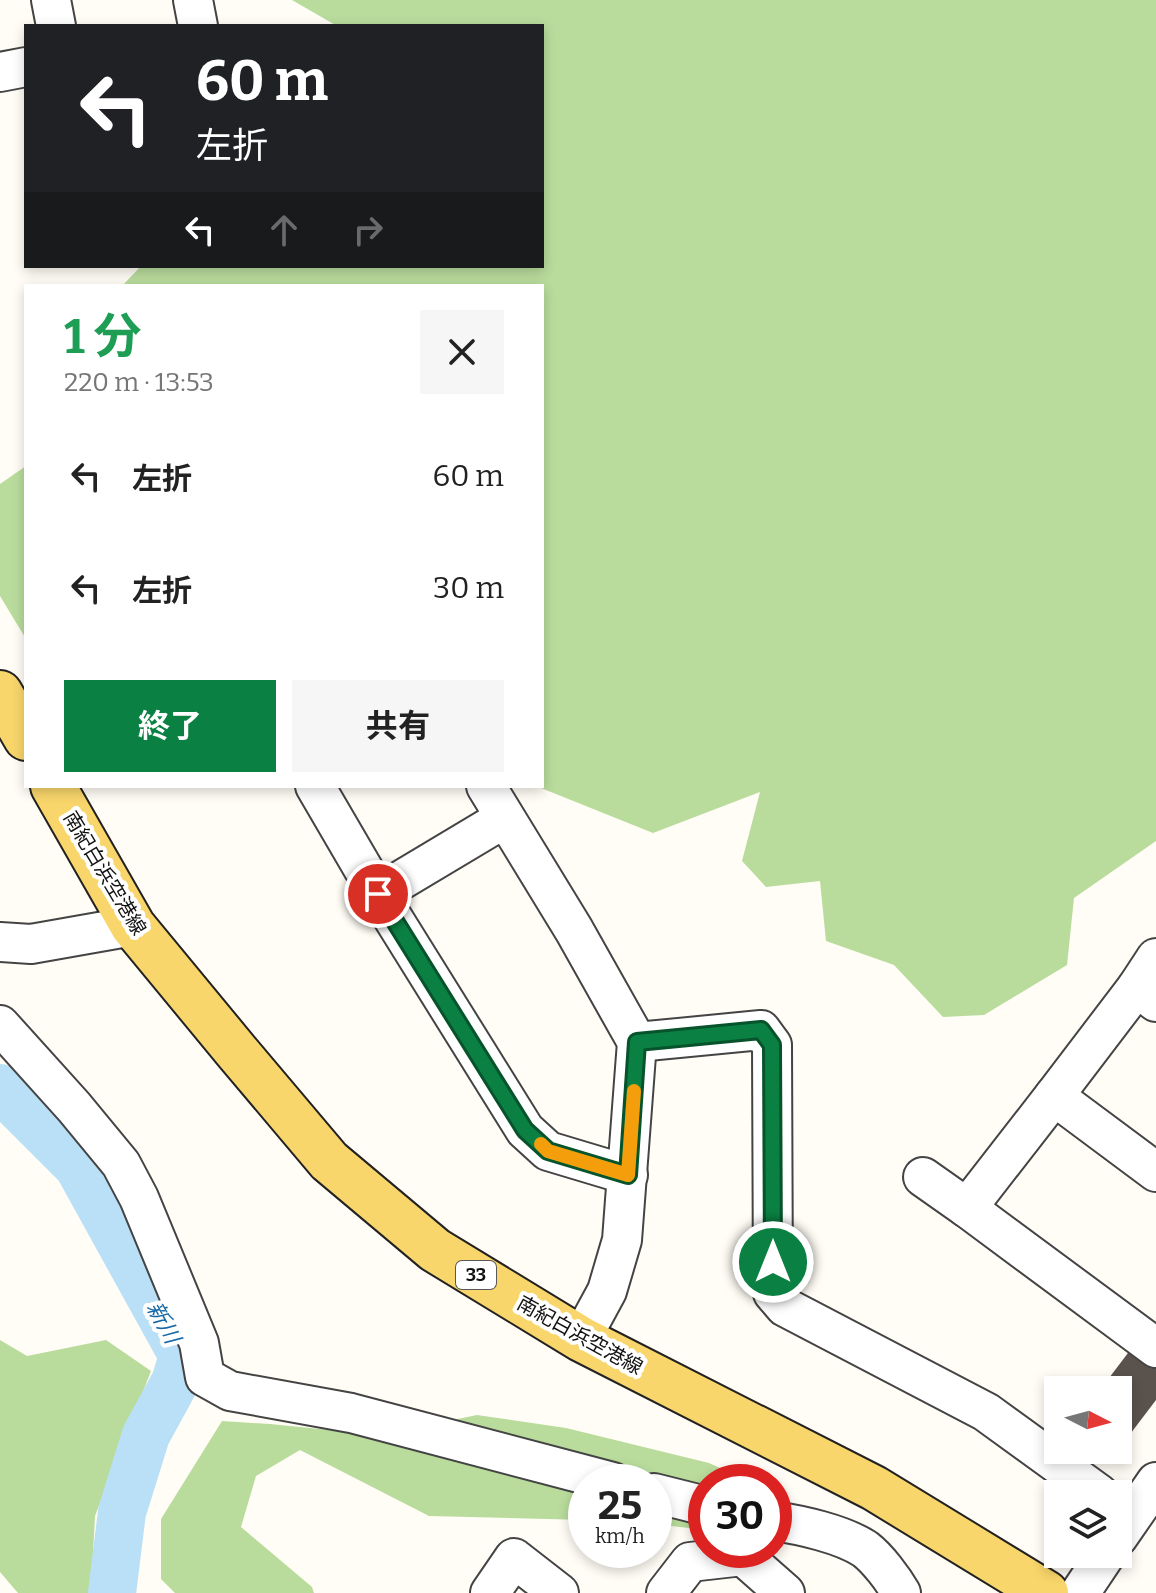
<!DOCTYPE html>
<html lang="ja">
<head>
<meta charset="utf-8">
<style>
	body { margin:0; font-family:Bitter,"Noto Sans JP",serif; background:#f6f6f6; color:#222; height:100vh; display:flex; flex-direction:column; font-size:30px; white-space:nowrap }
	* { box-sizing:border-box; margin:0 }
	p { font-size:26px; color:#767676 }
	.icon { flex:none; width:44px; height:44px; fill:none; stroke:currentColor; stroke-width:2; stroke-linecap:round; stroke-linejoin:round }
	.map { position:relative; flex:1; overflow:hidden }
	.details { position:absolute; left:24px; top:284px; width:520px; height:504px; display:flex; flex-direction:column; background:#fff; border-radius:0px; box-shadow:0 4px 12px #0003 }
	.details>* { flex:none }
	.top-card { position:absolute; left:24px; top:24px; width:520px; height:244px; border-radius:0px; box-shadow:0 4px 12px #0003; background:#202124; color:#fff; overflow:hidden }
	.needle { width:52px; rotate:96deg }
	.buttons { position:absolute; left:1044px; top:1376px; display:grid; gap:16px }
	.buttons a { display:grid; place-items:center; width:88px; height:88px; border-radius:0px; background:#fff; box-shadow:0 4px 12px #0003; font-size:40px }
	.speed { position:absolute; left:568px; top:1464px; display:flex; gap:16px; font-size:40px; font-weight:700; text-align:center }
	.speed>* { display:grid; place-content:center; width:104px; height:104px; border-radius:50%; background:#fff; box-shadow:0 4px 12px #0003; line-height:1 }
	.speed small { font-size:20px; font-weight:400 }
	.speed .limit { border:12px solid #d22; background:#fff; color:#111 }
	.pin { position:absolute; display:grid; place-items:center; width:68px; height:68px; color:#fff; margin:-34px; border:4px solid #fff; border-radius:50%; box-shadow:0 2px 8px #0007 }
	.me { position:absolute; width:88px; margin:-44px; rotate:0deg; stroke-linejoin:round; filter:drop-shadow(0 0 6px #0008) }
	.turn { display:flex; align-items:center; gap:28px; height:168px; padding:0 40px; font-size:36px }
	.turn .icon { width:104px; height:104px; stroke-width:2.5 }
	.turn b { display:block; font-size:56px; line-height:68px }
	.lanes { display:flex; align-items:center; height:76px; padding:0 40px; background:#0003; justify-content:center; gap:40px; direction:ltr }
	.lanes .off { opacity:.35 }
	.round { display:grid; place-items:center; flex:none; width:84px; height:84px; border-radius:0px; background:#f6f6f6 }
	.head { display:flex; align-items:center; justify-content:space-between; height:136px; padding:0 40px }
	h1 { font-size:48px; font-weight:700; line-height:60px; color:#1e9e55 }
	.action { display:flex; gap:16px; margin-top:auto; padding:16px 40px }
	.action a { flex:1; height:92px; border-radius:0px; background:#0b8043; color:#fff; font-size:32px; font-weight:700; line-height:92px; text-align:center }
	.action a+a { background:#f6f6f6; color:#222 }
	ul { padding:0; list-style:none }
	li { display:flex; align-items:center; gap:24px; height:112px; padding:0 40px }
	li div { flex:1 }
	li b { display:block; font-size:30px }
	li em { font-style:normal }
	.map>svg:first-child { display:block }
</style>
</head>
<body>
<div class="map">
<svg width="1156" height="1593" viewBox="0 0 1156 1593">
	<rect width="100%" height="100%" fill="#fffdf5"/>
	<g fill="#b9dc9c">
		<polygon points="292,0 1156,0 1156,841 1074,898 1067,965 984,1015 943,1017 894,965 826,941 820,881 766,887 742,861 760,792 653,833 536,786 542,786 542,286 122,286 141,266 542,266 542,26 337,26"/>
		<polygon points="26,466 26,639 0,596 0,484"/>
		<polygon points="0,1340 27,1356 106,1340 151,1371 95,1516 91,1593 18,1593 0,1572"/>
		<polygon points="477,1415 566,1428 709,1463 751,1482 706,1482 706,1530 654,1524 654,1482 586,1482 586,1520 429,1516 300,1450 256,1476 241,1527 312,1587 314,1593 175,1593 161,1579 161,1519 222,1421 270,1424 380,1435"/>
	</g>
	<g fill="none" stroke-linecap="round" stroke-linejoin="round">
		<polyline stroke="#b9e0f7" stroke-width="48" points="0,1088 78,1166 183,1356 175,1382 146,1435 122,1512 112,1593"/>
	</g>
	<polygon fill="#5a524d" points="1137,1341 1156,1355 1156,1400 1118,1450 1118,1390 1100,1390"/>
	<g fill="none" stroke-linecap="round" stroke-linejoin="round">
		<g stroke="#444" stroke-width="42">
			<g id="minor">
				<polyline points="51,0 56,26"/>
				<polyline points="193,0 198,26"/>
				<polyline points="0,72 26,67"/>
				<polyline points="315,786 378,894 525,1130 548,1151 628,1175"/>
				<polyline points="486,786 574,930 637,1042 622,1240 607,1291 581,1339"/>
				<polyline points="378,894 505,818"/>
				<polyline points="0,942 31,944 133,926"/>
				<polyline points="1137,987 1156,958"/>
				<polyline points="0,1025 74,1107 121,1164 139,1198 199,1343 205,1377 230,1391 351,1413 613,1482"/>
				<polyline points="637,1042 761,1030 772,1045 773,1293 785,1307 986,1412 1099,1494"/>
				<polyline points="1054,1096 1137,987 1156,1002"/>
				<polyline points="1156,1172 1054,1096 967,1208 1156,1348"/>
				<polyline points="923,1177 967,1208"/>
				<polyline points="654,1493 706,1506"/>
				<path d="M774,1521C801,1525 842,1534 865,1549C878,1559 893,1579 901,1593"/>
				<polyline points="1118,1537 1156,1482"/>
				<polyline points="490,1593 514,1558 559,1593"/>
				<polyline points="666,1593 690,1562 743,1556 785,1593"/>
				<polyline points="1080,1593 1106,1554"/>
			</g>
		</g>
		<g stroke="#222" stroke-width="48">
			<g id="major">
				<polyline points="0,693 26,738"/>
				<polyline points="53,786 133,926 237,1052 329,1161 435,1250 581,1339 874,1488 1046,1593"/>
			</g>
		</g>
		<use href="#minor" stroke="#fff" stroke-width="38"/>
		<use href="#major" stroke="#f9d66b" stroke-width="44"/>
	</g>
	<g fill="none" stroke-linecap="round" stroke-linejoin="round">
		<g stroke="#07532c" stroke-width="20">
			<polyline id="route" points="378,894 525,1130 548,1151 628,1175 637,1042 761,1030 772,1045 773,1262"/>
		</g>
		<use href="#route" stroke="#0b8043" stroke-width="14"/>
		<polyline stroke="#f59e0b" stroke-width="14" points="541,1144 548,1151 628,1175 634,1091"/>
	</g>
	<g text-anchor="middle" stroke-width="8" stroke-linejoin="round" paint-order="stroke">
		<rect fill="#fff" stroke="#585858" stroke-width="2" x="456" y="1261" width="40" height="28" rx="6"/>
		<g font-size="18" font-weight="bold" fill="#111">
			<text x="476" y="1281">33</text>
		</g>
		<g font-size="20" fill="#111" stroke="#fff">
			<text transform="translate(105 873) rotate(59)" y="7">南紀白浜空港線</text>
			<text transform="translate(580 1335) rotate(29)" y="7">南紀白浜空港線</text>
		</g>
		<g font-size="22" font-style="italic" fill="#1768a6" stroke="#fff">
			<text transform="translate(164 1322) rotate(61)" y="8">新川</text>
		</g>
	</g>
</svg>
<div class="buttons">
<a><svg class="needle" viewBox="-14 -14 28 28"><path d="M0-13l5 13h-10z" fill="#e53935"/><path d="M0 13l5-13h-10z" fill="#767676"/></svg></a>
<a><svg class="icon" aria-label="layers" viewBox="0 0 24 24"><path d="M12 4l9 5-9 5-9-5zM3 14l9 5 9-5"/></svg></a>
</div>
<div class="speed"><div>25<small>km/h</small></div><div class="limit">30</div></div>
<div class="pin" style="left:378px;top:894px;background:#d93025"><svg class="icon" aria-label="arrive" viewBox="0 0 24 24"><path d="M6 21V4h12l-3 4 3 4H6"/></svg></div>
<svg class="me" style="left:773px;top:1262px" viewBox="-20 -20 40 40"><circle r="17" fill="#0b8043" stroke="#fff" stroke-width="3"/><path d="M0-11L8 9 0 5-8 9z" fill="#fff"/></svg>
<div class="top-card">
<div class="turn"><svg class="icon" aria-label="left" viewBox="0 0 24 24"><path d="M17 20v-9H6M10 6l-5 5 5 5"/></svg><div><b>60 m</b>左折</div></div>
<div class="lanes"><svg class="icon" aria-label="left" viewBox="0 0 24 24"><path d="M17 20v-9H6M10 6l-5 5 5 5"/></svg><svg class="icon off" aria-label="ahead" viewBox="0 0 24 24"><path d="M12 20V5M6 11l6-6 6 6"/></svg><svg class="icon off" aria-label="right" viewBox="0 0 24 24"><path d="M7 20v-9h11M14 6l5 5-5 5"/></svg></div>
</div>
<section class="details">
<div class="head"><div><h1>1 分</h1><p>220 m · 13:53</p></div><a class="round"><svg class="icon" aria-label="close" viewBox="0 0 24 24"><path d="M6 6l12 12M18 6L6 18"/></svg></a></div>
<ul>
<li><svg class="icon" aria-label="left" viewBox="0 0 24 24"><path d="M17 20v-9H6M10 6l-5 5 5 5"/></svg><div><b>左折</b></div><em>60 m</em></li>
<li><svg class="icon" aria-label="left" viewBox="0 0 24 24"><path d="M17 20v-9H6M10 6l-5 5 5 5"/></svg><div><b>左折</b></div><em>30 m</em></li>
</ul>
<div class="action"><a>終了</a><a>共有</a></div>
</section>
</div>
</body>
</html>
